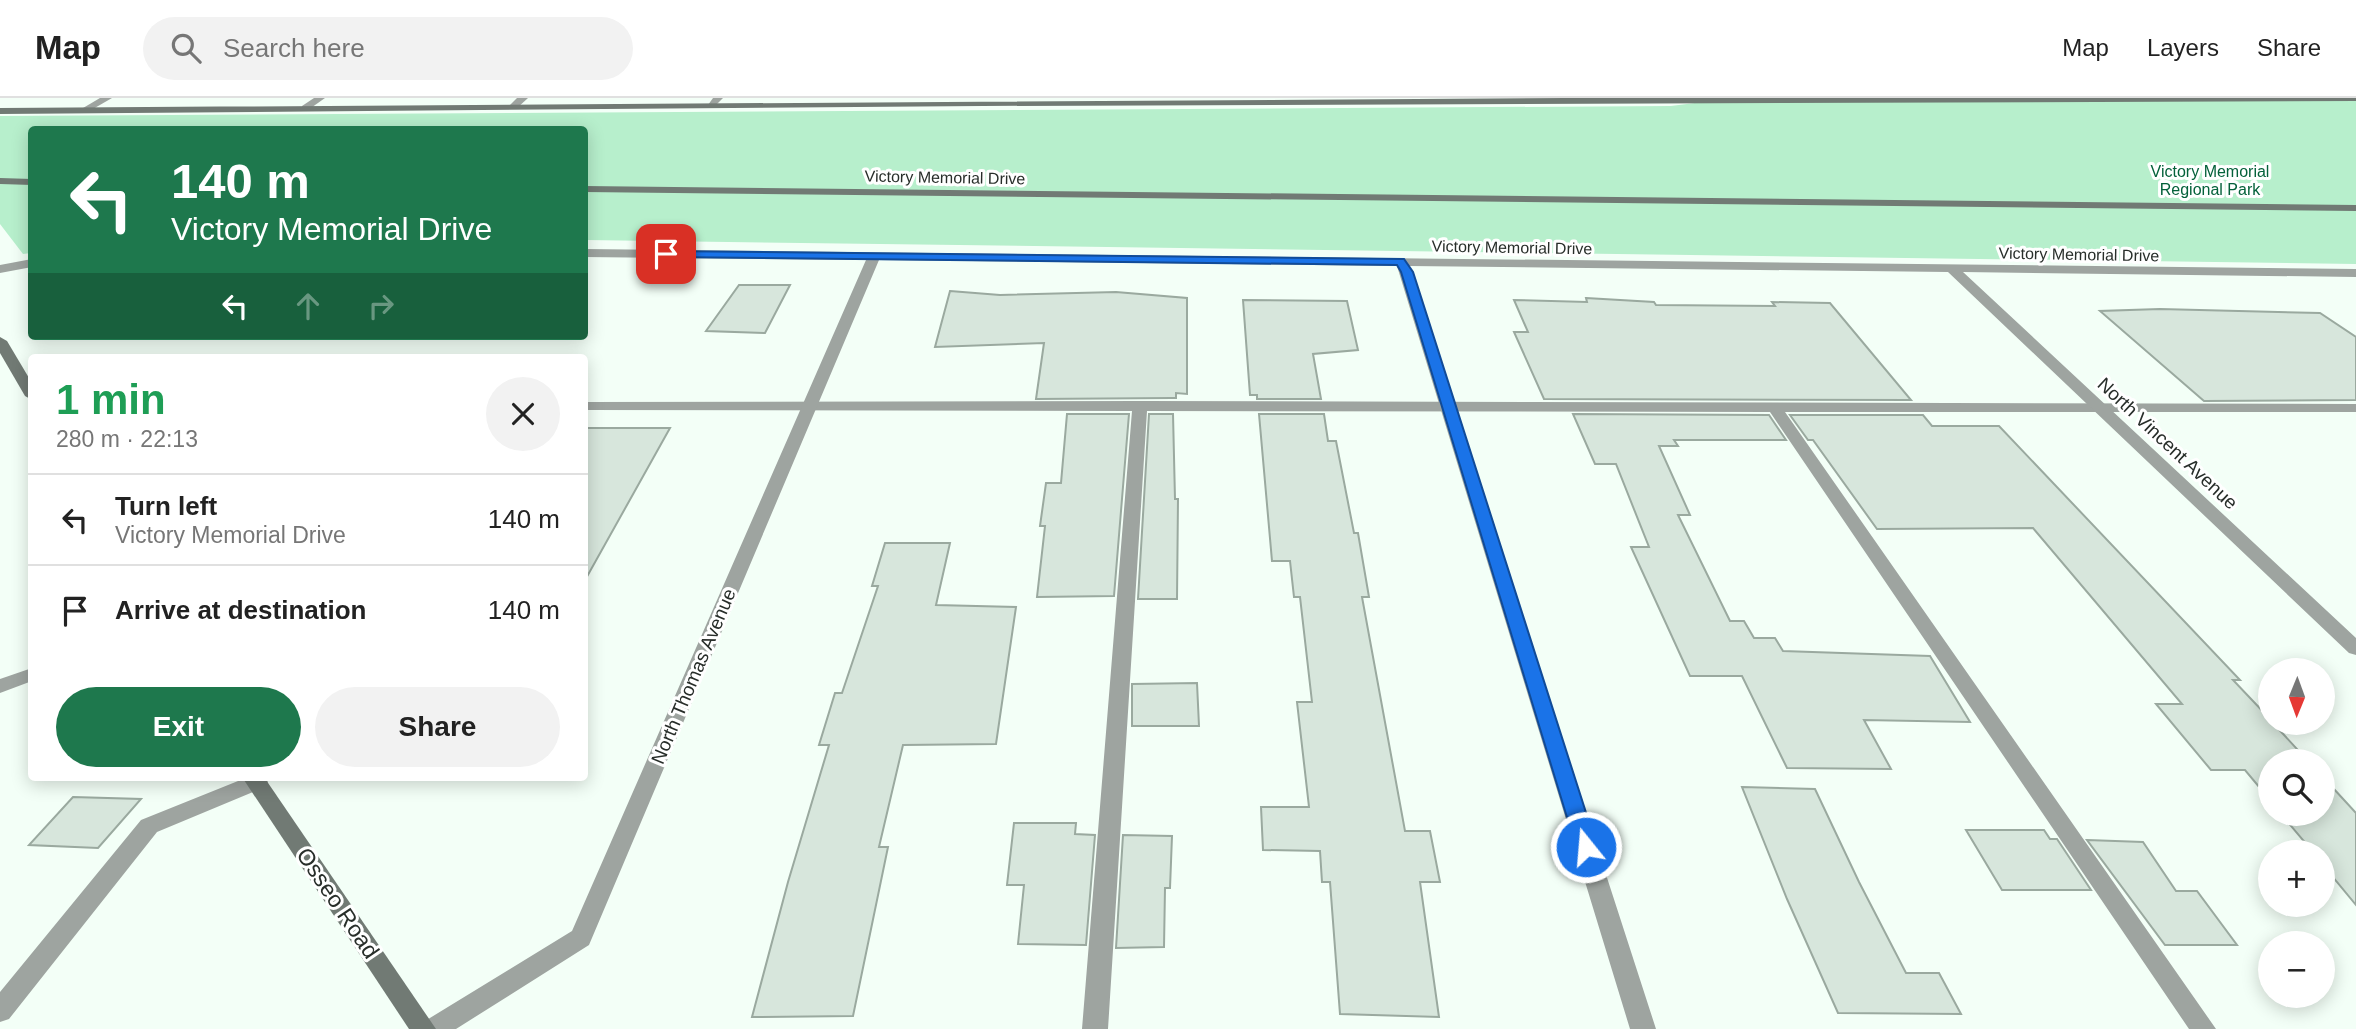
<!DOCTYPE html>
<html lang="en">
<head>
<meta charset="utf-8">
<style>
	body { margin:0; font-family:Helvetica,sans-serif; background:#f2f2f2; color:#222; height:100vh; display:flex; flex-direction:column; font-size:26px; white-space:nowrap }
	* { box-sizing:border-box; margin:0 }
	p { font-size:23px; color:#767676 }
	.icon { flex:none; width:38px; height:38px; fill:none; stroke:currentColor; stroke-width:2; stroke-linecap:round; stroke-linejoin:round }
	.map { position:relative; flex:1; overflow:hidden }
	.panel { position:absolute; left:28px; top:256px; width:560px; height:427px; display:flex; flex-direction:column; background:#fff; border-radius:7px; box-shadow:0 4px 18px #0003 }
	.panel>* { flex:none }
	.banner { position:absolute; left:28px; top:28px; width:560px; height:214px; border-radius:7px; box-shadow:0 4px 18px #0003; background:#1e784d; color:#fff; overflow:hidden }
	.needle { width:46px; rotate:181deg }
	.controls { position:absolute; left:2258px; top:560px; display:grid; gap:14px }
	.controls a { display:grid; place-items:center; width:77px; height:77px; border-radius:50%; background:#fff; box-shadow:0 4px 18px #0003; font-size:35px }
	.pin { position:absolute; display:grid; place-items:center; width:60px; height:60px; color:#fff; margin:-30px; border-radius:14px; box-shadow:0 4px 10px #0006 }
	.me { position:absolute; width:77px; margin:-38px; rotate:343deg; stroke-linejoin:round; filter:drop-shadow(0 0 5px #0008) }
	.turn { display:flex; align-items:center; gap:24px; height:147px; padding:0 28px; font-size:32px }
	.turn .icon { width:91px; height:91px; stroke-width:2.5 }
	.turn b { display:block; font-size:49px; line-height:60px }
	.lanes { display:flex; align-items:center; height:66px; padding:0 28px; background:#0003; justify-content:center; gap:35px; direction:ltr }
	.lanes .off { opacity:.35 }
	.round { display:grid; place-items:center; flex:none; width:74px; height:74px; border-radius:37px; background:#f2f2f2 }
	.head { display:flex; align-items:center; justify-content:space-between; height:119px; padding:0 28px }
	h1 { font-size:42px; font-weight:600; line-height:52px; color:#1e9e55 }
	.button { display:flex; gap:14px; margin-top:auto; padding:14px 28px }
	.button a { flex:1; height:80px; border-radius:42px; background:#1e784d; color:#fff; font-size:28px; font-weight:600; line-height:80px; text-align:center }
	.button a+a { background:#f2f2f2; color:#222 }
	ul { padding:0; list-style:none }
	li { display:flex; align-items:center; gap:21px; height:91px; padding:0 28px; border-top:2px solid #e0e0e0 }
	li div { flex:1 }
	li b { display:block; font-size:26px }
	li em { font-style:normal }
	header { display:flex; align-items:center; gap:42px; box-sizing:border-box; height:98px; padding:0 35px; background:#fff; border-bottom:2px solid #e0e0e0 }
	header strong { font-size:33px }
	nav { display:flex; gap:38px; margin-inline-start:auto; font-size:24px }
	.search { width:490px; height:63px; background:#f2f2f2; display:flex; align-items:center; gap:18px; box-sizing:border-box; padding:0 24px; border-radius:38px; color:#767676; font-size:26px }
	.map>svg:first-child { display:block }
</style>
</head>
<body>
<header>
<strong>Map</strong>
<div class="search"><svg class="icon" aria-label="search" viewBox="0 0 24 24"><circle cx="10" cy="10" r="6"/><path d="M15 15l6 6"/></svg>Search here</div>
<nav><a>Map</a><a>Layers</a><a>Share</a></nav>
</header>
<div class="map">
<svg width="2356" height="931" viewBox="0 0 2356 931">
	<rect width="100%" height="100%" fill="#f3fff7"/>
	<polygon fill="#b7efcc" points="1734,0 2356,0 2356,166 585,142 584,32 32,32 31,155 23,156 0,126 0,18 1671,8"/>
	<g fill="#d7e6dc" stroke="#9aa99f" stroke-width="2">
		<polygon points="739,187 790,187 765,235 706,233"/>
		<polygon points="950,193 1000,197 1116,194 1187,200 1187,296 1176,295 1176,300 1172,300 1036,301 1044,245 935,249"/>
		<polygon points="1586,200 1654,204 1656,207 1775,208 1772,204 1830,205 1911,302 1544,301 1514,234 1528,234 1514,202 1587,204"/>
		<polygon points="1243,202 1347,203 1358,252 1313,256 1321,301 1257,301 1257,297 1250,297"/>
		<polygon points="2160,211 2320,215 2356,239 2356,302 2204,303 2100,213"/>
		<polygon points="1067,316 1129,316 1114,498 1037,499 1045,428 1040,428 1046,385 1061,385"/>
		<polygon points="1149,316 1173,316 1175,401 1178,401 1177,501 1138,501"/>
		<polygon points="1259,316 1324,316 1328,343 1336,343 1354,435 1358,435 1369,499 1362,499 1405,733 1430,733 1440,784 1420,784 1439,919 1340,916 1330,784 1322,784 1320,753 1263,752 1261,709 1309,709 1297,604 1312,604 1300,499 1294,499 1290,463 1272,463"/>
		<polygon points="1573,316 1769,317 1786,342 1674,342 1678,348 1659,348 1690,417 1678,417 1730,523 1744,523 1754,540 1775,540 1783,553 1930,558 1970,624 1864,622 1891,671 1787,670 1742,578 1690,578 1631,449 1649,449 1616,366 1595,366"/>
		<polygon points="1790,317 1923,317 1932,328 1999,328 2240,582 2233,582 2270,621 2270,625 2273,625 2308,663 2270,663 2270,702 2245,672 2211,672 2156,606 2182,606 2033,430 1877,431 1813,342 1808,342"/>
		<polygon points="584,330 670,330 584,484"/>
		<polygon points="885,445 950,445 936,507 1016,509 996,646 903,647 879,749 888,749 853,918 752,919 788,784 829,647 819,647 835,595 842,595 878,488 872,488"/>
		<polygon points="1197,585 1199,628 1132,628 1132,586"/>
		<polygon points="2322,678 2356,715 2356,807 2322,766 2322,754 2313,754 2281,716 2322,716"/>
		<polygon points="1742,689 1815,691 1859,784 1906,875 1939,875 1961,916 1838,915 1787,801"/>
		<polygon points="73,699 141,701 98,750 29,747"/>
		<polygon points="1014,725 1076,725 1075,736 1095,737 1086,847 1018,846 1024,787 1007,787"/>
		<polygon points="1966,732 2044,732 2050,741 2057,741 2091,792 2002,792"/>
		<polygon points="1123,737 1172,738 1170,790 1165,790 1164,849 1116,850"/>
		<polygon points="2087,742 2143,744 2176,793 2197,793 2237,847 2165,847"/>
	</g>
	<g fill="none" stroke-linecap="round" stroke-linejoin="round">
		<g fill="#9ea4a0" fill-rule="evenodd">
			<polygon points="314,0 325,0 308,12 302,12 302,8"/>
			<polygon points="713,0 723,0 713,10 708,7"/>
			<polygon points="1140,303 2356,306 2356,314 1785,314 2216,931 2189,931 1770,314 1147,313 1108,931 1082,931 1132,313 584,312 584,304"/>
			<polygon points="248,679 265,679 268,684 265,689 157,734 9,921 0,924 0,894 141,722"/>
		</g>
		<g fill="#9ea4a0" fill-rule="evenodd">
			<polygon points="100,0 112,0 86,15 78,13"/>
			<polygon points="517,0 528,0 516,11 510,11 510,7"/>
			<polygon points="584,151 2356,171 2356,179 1963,174 2356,540 2356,557 2349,555 1948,174 1409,168 1656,931 1630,931 1397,168 879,162 589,847 456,931 421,931 425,923 572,833 866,162 584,159"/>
			<polygon points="32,161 32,169 0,175 0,167"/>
			<polygon points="32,570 32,583 0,595 0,581"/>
		</g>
		<g fill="#717a74" fill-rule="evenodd">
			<polygon points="1566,0 2356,0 2356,3 982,8 0,16 0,10"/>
			<polygon points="0,80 32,81 32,87 0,86"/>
			<polygon points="584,88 2356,107 2356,113 584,94"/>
			<polygon points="0,239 7,243 32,285 32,302 25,298 0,255"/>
			<polygon points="242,679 264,679 436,931 409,931"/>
		</g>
	</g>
	<polygon fill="#1a73e8" stroke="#114b97" stroke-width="2" points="662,153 1404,161 1413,174 1597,749 1594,755 1586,757 1579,755 1576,749 1401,174 1397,167 666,159 662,158"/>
	<g text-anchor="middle" stroke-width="6" stroke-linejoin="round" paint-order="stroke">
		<g font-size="16" fill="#04613a" stroke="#fff">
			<text x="2210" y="79">Victory Memorial<tspan x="2210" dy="18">Regional Park</tspan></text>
		</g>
		<g font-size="16" fill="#282e2a" stroke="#fff">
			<text transform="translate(945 79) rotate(1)" y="6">Victory Memorial Drive</text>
			<text transform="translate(1512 149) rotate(1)" y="6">Victory Memorial Drive</text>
			<text transform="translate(2079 156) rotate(1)" y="6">Victory Memorial Drive</text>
		</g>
		<g font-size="19" fill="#282e2a" stroke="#fff">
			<text transform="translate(2168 345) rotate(43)" y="7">North Vincent Avenue</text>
			<text transform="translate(693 578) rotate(-67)" y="7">North Thomas Avenue</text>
		</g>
		<g font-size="23" fill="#282e2a" stroke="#fff">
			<text transform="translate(338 805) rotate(56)" y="8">Osseo Road</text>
		</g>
	</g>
</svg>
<div class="controls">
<a><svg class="needle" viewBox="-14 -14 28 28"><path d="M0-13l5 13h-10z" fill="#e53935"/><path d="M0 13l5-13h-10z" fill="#767676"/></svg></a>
<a><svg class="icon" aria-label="search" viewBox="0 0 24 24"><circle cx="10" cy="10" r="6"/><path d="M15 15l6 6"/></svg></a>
<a>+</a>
<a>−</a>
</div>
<div class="pin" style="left:666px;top:156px;background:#d93025"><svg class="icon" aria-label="arrive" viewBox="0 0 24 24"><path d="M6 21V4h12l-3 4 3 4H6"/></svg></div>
<svg class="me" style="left:1586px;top:749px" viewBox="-20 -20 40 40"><circle r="17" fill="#1a73e8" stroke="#fff" stroke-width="3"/><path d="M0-11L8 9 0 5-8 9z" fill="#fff"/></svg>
<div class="banner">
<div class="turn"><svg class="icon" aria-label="left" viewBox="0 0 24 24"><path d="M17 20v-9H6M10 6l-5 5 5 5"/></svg><div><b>140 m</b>Victory Memorial Drive</div></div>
<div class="lanes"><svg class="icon" aria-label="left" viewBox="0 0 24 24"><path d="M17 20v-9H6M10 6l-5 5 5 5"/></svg><svg class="icon off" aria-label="ahead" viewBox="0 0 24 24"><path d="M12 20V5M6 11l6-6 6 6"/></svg><svg class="icon off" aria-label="right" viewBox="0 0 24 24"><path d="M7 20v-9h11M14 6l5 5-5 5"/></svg></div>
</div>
<section class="panel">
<div class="head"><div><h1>1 min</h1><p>280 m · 22:13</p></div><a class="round"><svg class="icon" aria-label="close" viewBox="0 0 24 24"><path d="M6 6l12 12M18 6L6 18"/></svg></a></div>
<ul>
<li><svg class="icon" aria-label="left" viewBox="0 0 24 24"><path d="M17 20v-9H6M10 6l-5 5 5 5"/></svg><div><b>Turn left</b><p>Victory Memorial Drive</p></div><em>140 m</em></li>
<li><svg class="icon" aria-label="arrive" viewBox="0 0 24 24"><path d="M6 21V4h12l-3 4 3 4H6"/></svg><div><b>Arrive at destination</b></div><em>140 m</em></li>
</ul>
<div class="button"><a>Exit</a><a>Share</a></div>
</section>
</div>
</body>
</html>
